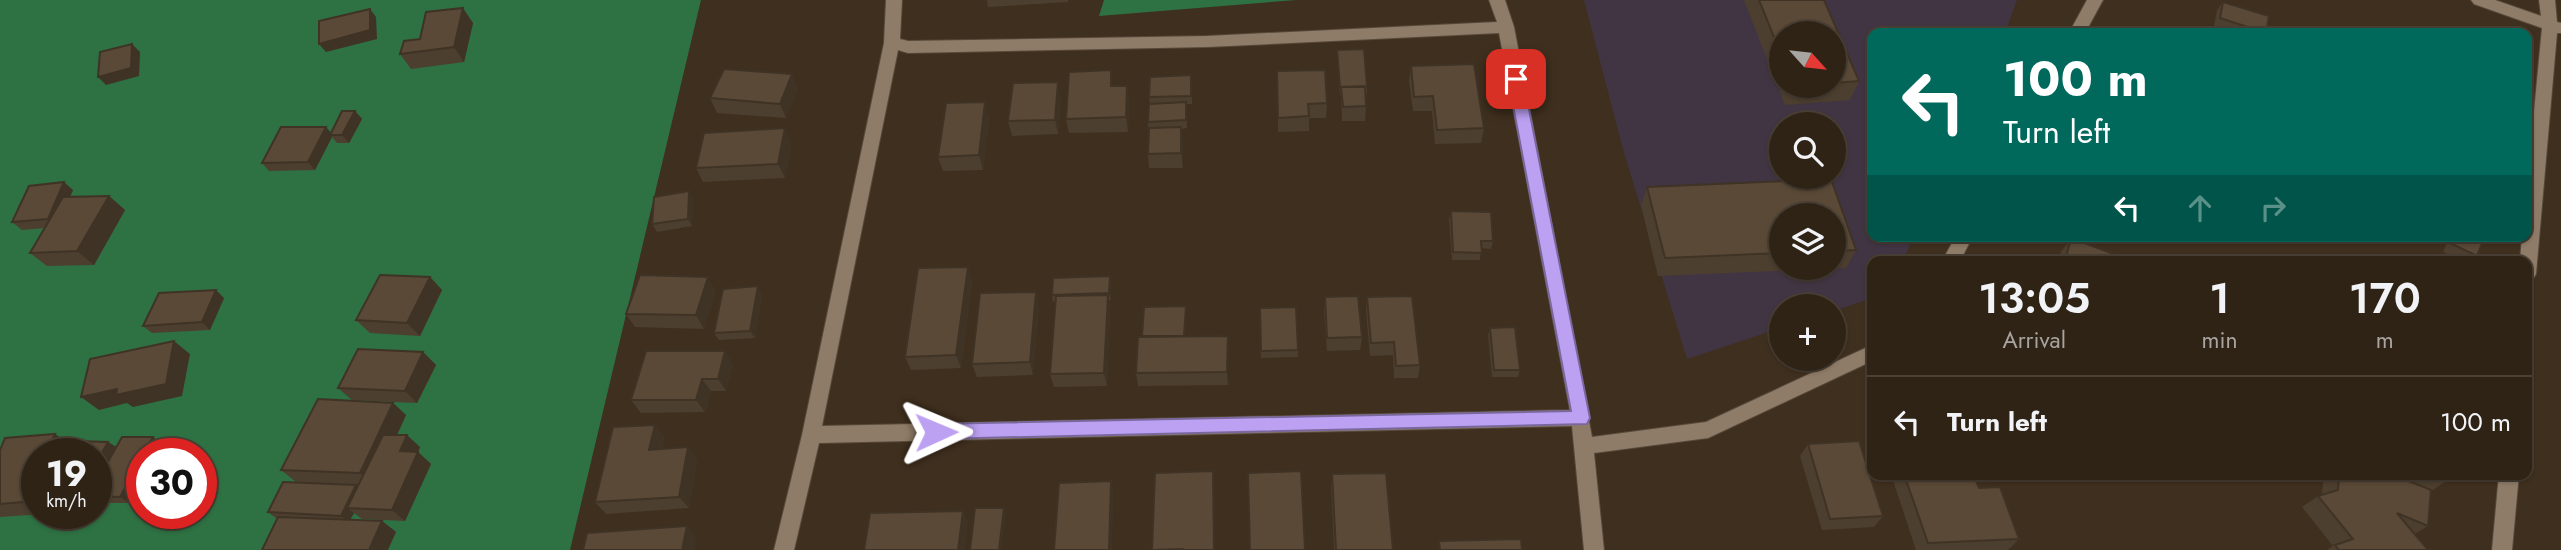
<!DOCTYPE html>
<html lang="en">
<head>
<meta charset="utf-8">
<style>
	body { margin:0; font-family:Jost,sans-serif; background:#3b2f23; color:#f1f3f6; height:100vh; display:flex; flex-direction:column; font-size:26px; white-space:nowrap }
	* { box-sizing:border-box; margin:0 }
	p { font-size:23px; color:#a7a4a1 }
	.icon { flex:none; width:38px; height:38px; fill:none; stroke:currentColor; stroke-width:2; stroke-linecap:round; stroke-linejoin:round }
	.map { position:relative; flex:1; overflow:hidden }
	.sheet { position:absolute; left:1867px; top:256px; width:665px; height:224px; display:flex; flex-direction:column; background:#2f2316; border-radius:14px; box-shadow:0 2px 5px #0004,0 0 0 2px #4a4035 }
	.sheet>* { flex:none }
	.top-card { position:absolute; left:1867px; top:28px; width:665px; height:214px; border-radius:14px; box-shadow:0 2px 5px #0004,0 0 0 2px #4a4035; background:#00695c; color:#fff; overflow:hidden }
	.needle { width:46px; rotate:117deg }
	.controls { position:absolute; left:1769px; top:21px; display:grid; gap:14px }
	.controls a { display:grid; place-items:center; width:77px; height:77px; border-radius:50%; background:#2f2316; box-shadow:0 2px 5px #0004,0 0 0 2px #4a4035; font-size:35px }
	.speed { position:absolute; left:21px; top:438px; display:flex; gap:14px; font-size:35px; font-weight:700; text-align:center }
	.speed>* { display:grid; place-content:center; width:91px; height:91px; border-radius:50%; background:#2f2316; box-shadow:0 2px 5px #0004,0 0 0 2px #4a4035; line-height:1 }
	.speed small { font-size:18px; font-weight:400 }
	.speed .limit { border:10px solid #d22; background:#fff; color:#111 }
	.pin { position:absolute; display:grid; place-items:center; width:60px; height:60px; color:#fff; margin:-30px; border-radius:14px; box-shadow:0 4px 10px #0006 }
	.me { position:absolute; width:77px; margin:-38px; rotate:89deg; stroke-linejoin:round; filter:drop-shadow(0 0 5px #0008) }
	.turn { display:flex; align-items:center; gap:24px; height:147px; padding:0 21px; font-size:32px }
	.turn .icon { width:91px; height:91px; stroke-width:2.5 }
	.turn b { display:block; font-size:49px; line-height:60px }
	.lanes { display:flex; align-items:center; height:66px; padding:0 21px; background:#0003; justify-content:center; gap:35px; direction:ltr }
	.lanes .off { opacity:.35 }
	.eta { display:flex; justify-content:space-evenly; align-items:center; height:119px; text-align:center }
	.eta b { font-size:42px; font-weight:600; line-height:49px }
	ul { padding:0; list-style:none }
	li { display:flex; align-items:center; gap:21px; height:91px; padding:0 21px; border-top:2px solid #4a4035 }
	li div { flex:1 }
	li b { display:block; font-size:26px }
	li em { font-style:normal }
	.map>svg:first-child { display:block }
</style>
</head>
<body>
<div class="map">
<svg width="2561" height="550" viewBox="0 0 2561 550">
	<rect width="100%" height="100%" fill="#3f2f1e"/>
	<path fill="#423543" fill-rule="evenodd" d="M1584,0H2017L2005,33H1872V236H1915L1902,261H1872V298L1834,311V306H1782L1781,328L1687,359L1623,149ZM1782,33H1834V86H1782ZM1782,124H1834V177H1782ZM1782,215H1834V268H1782Z"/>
	<g fill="#2e7143" fill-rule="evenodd">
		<path d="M0,0H701L570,550H0ZM37,453H96V513H37ZM142,453H201V513H142Z"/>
		<polygon points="1104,0 1296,0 1099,16"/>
	</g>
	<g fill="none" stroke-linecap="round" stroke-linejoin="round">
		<g stroke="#574a3b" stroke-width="2">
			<g id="minor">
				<path d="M886,0H902L900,39L908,41L1207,36L1497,22L1489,0H1505L1514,27L1592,437L1706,422L1872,345V361L1708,438L1594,453L1604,550H1584L1572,426L819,443L794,550H774L802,435L884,43ZM1499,33L1570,410L822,426L898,50L908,53L1207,47Z"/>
				<polygon points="2087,0 2103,0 2085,33 2069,33"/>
				<polygon points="2471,0 2495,0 2541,16 2539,0 2555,0 2557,22 2561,23 2561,33 2557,33 2536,274 2533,279 2527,281 2527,261 2520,261 2522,236 2527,236 2527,184 2542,28 2474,4"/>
				<polygon points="1956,236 1973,236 1960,261 1942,261"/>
				<polygon points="2499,474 2519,474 2512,550 2492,550"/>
			</g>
		</g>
		<use href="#minor" fill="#8f7c68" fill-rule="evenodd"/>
	</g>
	<g fill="#4d3f2f" fill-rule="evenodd">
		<polygon points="987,0 1068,0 1068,2 988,7"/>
		<path d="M1744,0H1824L1859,81L1850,100L1785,105ZM1782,33H1834V86H1782Z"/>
		<polygon points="2223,2 2265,33 2235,33 2214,26 2217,10"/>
		<polygon points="473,23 464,62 411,69 400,54"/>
		<polygon points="1337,50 1367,86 1367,94 1365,94 1366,106 1365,121 1342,121 1341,95 1340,95 1337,58"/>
		<polygon points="1411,66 1484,128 1481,143 1435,144 1432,111 1413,111 1409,81"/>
		<polygon points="1277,71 1327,103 1326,118 1309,118 1309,131 1278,132"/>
		<polygon points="1191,75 1192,104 1186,104 1187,128 1181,129 1183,168 1149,168 1148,154 1148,122 1150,104 1149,97"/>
		<polygon points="1113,86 1127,86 1129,100 1128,132 1069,133 1066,119"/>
		<polygon points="798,88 786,118 717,113 710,98"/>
		<polygon points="1061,97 1058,134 1012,136 1008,121"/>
		<polygon points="355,111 362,119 349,143 337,143 332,137 315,170 269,171 262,163 331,133"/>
		<polygon points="989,116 983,170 943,171 938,157"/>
		<polygon points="791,143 785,178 703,182 696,168"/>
		<path d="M1831,179L1856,250L1846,268L1658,276L1641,205L1647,187ZM1782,215H1834V268H1782Z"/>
		<polygon points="73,190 70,197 109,196 125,210 94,265 47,266 30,253 45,228 22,230 12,222"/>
		<polygon points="693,199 692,226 657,232 652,224"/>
		<polygon points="1451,211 1493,241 1491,249 1481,248 1480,260 1452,260 1449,219"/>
		<polygon points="2450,236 2485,236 2477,256 2470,261 2462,261 2443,252"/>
		<polygon points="2071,238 2132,261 2058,261 2061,252"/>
		<polygon points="968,267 972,281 961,368 911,370 905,357"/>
		<polygon points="430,277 442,290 420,336 370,333 356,320"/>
		<polygon points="1111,284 1111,300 1109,300 1110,308 1107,386 1054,387 1050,374 1056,302 1053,302 1052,295"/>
		<polygon points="716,291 704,329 635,327 626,314"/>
		<polygon points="762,294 755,338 719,340 714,333"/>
		<polygon points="1325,297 1362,337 1360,350 1327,351 1324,311"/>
		<polygon points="1367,297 1420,365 1418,378 1394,378 1393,355 1370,356 1366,311"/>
		<polygon points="224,298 210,330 152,333 143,326"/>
		<polygon points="1039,305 1033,375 977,377 972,364"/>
		<polygon points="1186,306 1186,314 1185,336 1228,336 1228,385 1138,386 1136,373"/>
		<polygon points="1260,308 1298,350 1298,357 1261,358"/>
		<polygon points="1490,328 1520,370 1518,377 1492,377 1488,335"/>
		<polygon points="423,352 436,365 417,403 352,400 338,388"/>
		<polygon points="733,364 726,391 711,391 705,412 641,413 631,400"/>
		<polygon points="393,403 406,415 397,435 420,447 418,452 431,464 405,521 362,519 354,513 350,520 382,521 396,532 277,519 268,512 357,486 358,485 296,482 281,470"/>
		<polygon points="655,425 664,437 662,449 688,447 697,460 689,508 606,514 595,502"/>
		<polygon points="55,434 73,446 108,442 116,447 153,437 163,444 157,453 142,453 142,481 130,503 99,503 96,501 96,496 37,453 37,513 43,513 43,514 0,517 0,450"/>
		<polygon points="1808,444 1883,516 1874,527 1822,530 1800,456"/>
		<polygon points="1332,474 1393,550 1334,550 1331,486"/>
		<polygon points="1891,474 1973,474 1979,488 2019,539 2008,550 1916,550"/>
		<polygon points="2324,474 2447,474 2446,481 2430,492 2428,526 2415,534 2428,550 2327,550 2333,546 2302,507 2318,496 2322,494"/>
	</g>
	<g fill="#3f3326">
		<polygon points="463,8 473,23 464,62 454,47"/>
		<polygon points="370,9 376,17 377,39 326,52 319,44"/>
		<polygon points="132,44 140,52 139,76 106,85 98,77"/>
		<polygon points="792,74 798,88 786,118 780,104"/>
		<polygon points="1058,82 1061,97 1058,134 1055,120"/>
		<polygon points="1127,86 1129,100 1128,132 1126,117"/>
		<polygon points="985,102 989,116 983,170 979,155"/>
		<polygon points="355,111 362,119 349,143 342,135"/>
		<polygon points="326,127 333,135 330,135 332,137 315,170 308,162"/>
		<polygon points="1181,127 1183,142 1183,168 1181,153"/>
		<polygon points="785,128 791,143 785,178 778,164"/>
		<polygon points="64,182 73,190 57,226 48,219"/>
		<polygon points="689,191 693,199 692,226 688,219"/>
		<polygon points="109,196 125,210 94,265 77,251"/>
		<polygon points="968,267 972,281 961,368 956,355"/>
		<polygon points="1110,276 1111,284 1111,300 1109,293"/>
		<polygon points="430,277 442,290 420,336 407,323"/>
		<polygon points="708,277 716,291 704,329 696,315"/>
		<polygon points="758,286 762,294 755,338 750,331"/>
		<polygon points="216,290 224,298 210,330 202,322"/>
		<polygon points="1036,292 1039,305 1033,375 1030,362"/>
		<polygon points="1108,295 1110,308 1107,386 1104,373"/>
		<polygon points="1228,336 1229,349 1228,385 1227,372"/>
		<polygon points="174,341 190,354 182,396 133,407 127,403 99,410 81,397"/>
		<polygon points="725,351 733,364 726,391 718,379"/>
		<polygon points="423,352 436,365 417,403 405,391"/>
		<polygon points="702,379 711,391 705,412 696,400"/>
		<polygon points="393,403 406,415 374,485 360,473"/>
		<polygon points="655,425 664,437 659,462 649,450"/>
		<polygon points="55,434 73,447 70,453 46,453"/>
		<polygon points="407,435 420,447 418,452 431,464 405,521 392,510 400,451"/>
		<polygon points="153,437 163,444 157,453 144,453"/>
		<polygon points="108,442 118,448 96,488 96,463"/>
		<polygon points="688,447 697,460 689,508 679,497"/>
		<polygon points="142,457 142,481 130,503 120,497"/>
		<polygon points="1213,471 1214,483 1215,550 1214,550"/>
		<polygon points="37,473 37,510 23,502"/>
		<polygon points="1111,481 1114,493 1112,550 1109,550"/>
		<polygon points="356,485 364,492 347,508 354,513 349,522 341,516"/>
		<polygon points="1004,508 1006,514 1002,550 999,550"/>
		<polygon points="963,511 968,522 965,550 958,550"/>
		<polygon points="382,521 396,532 388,550 369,550"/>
		<polygon points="687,526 696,537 694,550 682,550"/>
	</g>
	<g fill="#5a4937" stroke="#3f3326" stroke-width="2">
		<polygon points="1759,0 1824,0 1859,81 1834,83 1834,33 1782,33 1782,57"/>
		<polygon points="2223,2 2269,16 2266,33 2220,18"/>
		<polygon points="463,8 454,47 400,54 404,41 420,39 426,12"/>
		<polygon points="370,9 370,30 319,44 319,21"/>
		<polygon points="132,44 131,68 98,77 100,52"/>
		<polygon points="1364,49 1367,86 1340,87 1337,50"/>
		<polygon points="1474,64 1484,128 1437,130 1433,96 1414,97 1411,66"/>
		<polygon points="724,69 792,74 780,104 710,98"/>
		<polygon points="1111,70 1111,86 1127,86 1126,117 1066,119 1069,72"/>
		<polygon points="1325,70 1327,103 1308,104 1309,116 1278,118 1277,71"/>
		<polygon points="1191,75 1191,96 1149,97 1150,77"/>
		<polygon points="1058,82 1055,120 1008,121 1013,83"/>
		<polygon points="1341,87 1365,87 1366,106 1343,107"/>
		<polygon points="985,102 979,155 938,157 946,103"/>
		<polygon points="1186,102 1186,120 1148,122 1149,104"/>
		<polygon points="342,111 355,111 342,135 330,135"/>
		<polygon points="281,127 326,127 308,162 262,163"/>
		<polygon points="1181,127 1181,153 1148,154 1149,128"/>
		<polygon points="785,128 778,164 696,168 704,133"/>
		<polygon points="1831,179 1856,250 1834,251 1834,215 1782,215 1782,253 1665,258 1647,187"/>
		<polygon points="64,182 48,219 12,222 29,186"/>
		<polygon points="689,191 688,219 652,224 654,197"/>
		<polygon points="109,196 77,251 30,253 63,197"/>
		<polygon points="1451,211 1491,212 1493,241 1481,241 1482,253 1453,252"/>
		<polygon points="2455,236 2485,236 2477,256 2452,244"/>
		<polygon points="2071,238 2132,261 2065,261"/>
		<polygon points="968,267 956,355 905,357 918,268"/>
		<polygon points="380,275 430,277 407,323 356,320"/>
		<polygon points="640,275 708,277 696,315 626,314"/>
		<polygon points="1110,276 1109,293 1052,295 1053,278"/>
		<polygon points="758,286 750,331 714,333 723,289"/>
		<polygon points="216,290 202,322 143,326 159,293"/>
		<polygon points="1036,292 1030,362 972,364 980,293"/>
		<polygon points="1108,295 1104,373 1050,374 1056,296"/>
		<polygon points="1358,296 1362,337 1327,338 1325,297"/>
		<polygon points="1412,296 1420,365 1396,366 1394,342 1371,343 1367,297"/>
		<polygon points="1186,306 1184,336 1142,336 1144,307"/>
		<polygon points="1296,307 1298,350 1261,351 1260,308"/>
		<polygon points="1515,327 1520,370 1494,370 1490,328"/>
		<polygon points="1228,336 1227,372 1136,373 1138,337"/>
		<polygon points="174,341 166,384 116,395 117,389 81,397 90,359"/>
		<polygon points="358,349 423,352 405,391 338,388"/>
		<polygon points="646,351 725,351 718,379 702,379 696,400 631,400"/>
		<polygon points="318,399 393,403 360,473 281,470"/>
		<polygon points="655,425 649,450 688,447 679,497 595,502 613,427"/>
		<polygon points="55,434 46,453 37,453 37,473 23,502 0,504 0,450 5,438"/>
		<polygon points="383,435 407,435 400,451 418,452 392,510 347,508"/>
		<polygon points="122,437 153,437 144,453 142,453 142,457 120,497 96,496 96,483"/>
		<polygon points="76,441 108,442 96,463 96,453 69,453"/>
		<polygon points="1859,441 1883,516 1830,519 1808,444"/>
		<polygon points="1213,471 1214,550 1183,550 1183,549 1152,550 1155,473"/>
		<polygon points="1301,471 1305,550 1250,550 1248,473"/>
		<polygon points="1386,473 1393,550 1336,550 1332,474"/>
		<polygon points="1904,474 1973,474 1979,488 2000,487 2019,539 1928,543"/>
		<polygon points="2339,474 2391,474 2431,490 2428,526 2397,513 2428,550 2339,550 2335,545 2353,539 2318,496 2338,490"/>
		<polygon points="2428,474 2447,474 2446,481"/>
		<polygon points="1111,481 1109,550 1054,550 1059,483"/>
		<polygon points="283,482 356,485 341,516 268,512"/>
		<polygon points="975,508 1004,508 999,550 970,550"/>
		<polygon points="963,511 958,550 864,550 870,513"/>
		<polygon points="278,517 382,521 369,550 262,550"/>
		<polygon points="687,526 682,550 583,550 587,533"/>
		<polygon points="1521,539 1522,550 1440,550 1439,541"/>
	</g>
	<polygon fill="#bca0f2" stroke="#7a689d" stroke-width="2" points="1516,74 1523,79 1590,418 1587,424 936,439 930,437 928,432 930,426 936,424 1571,411 1508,79"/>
</svg>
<div class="controls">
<a><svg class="needle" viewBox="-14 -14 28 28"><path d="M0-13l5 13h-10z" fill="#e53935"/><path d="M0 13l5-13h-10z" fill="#a7a4a1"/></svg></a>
<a><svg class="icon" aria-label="search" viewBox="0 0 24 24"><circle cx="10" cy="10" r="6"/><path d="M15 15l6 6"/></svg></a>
<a><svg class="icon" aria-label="layers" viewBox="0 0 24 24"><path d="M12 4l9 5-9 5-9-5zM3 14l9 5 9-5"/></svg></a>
<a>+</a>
</div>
<div class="speed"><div>19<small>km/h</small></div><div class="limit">30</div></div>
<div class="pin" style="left:1516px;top:79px;background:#d93025"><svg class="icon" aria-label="arrive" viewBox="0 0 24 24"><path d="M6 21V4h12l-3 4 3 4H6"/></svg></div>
<svg class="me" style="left:936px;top:432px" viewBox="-20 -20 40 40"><path d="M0-17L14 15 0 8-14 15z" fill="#bca0f2" stroke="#fff" stroke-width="4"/></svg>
<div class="top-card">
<div class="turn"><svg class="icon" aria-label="left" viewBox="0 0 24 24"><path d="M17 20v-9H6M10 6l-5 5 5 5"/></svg><div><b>100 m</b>Turn left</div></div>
<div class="lanes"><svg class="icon" aria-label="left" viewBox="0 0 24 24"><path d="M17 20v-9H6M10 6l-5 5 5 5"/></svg><svg class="icon off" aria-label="ahead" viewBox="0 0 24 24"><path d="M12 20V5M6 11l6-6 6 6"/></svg><svg class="icon off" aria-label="right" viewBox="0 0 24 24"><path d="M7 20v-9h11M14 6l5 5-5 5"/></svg></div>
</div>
<section class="sheet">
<div class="eta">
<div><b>13:05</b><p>Arrival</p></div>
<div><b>1</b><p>min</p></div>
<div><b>170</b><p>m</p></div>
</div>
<ul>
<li><svg class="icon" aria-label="left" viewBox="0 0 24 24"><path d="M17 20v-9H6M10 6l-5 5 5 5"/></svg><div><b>Turn left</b></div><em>100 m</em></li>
</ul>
</section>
</div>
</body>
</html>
